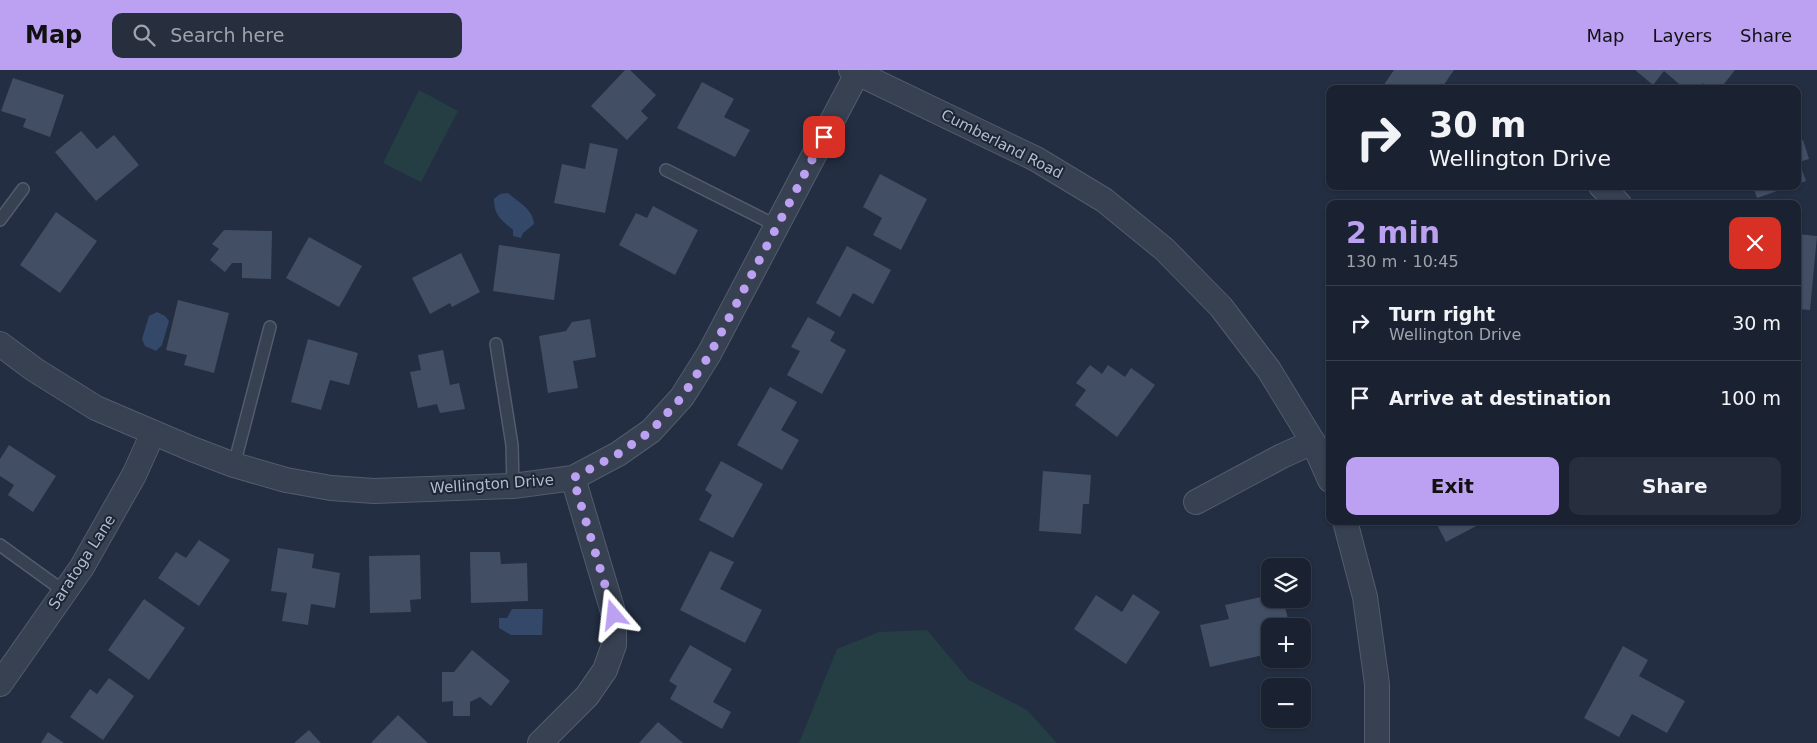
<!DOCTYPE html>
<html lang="en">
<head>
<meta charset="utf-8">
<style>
	body { margin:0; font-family:"DejaVu Sans",sans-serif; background:#272f3e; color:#f1f3f6; height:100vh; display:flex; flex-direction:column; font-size:19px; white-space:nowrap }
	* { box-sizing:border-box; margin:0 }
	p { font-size:16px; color:#9fa4ac }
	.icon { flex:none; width:28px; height:28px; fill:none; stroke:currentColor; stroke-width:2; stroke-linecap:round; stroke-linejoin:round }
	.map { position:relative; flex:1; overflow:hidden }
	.sheet { position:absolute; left:1326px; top:130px; width:475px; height:325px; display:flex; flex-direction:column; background:#1a2232; border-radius:10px; box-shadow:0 1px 4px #0004,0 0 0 1px #383f4d }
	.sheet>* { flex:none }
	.banner { position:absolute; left:1326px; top:15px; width:475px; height:105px; border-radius:10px; box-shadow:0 1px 4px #0004,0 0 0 1px #383f4d; background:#1a2232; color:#f1f3f6; overflow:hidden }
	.fabs { position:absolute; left:1261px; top:488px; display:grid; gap:10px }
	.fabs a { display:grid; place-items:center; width:50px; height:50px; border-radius:10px; background:#1a2232; box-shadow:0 1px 4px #0004,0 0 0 1px #383f4d; font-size:25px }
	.pin { position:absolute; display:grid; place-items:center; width:42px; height:42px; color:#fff; margin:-21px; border-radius:10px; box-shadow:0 2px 8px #0006 }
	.me { position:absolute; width:55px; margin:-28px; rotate:343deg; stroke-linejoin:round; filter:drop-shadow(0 0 4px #0008) }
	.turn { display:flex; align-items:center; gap:18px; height:105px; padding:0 20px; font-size:22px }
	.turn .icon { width:65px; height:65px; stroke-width:2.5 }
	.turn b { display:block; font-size:35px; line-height:42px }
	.round { display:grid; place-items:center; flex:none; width:52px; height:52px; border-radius:10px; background:#272f3e }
	.overview { display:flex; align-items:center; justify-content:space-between; height:85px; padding:0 20px }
	h1 { font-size:30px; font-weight:700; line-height:38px; color:#bca0f2 }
	.cta { display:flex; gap:10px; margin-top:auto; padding:10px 20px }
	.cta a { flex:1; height:58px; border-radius:10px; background:#bca0f2; color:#111; font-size:20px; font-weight:700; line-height:58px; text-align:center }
	.cta a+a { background:#272f3e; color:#f1f3f6 }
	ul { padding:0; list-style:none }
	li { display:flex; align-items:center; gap:15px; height:75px; padding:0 20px; border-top:1px solid #383f4d }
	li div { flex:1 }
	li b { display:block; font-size:19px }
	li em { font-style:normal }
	header { display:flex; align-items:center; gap:30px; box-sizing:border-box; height:70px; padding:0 25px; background:#bca0f2; color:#111 }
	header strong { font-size:24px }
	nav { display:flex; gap:28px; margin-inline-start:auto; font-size:18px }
	.search { width:350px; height:45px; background:#272f3e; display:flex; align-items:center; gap:12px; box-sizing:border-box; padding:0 18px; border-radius:10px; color:#9fa4ac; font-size:19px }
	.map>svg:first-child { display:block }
</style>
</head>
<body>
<header>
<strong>Map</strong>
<div class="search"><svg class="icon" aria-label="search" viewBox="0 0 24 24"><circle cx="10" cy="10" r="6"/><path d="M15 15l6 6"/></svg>Search here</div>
<nav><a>Map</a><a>Layers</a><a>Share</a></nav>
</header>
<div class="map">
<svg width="1817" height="673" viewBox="0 0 1817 673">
	<rect width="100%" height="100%" fill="#232e42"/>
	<g fill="#253e43">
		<polygon points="419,20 458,41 421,112 383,93"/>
		<polygon points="927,560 969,610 1027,640 1057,673 799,673 837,579 879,562"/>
	</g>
	<g fill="#34496a">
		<path d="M508,123C518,132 533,139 534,154L523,163L521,168L513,166V160C502,150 494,146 494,129L500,124Z"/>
		<polygon points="157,242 165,246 169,251 162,275 156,281 145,276 142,269 149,246"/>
		<polygon points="512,539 543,539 542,565 511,565 499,558 499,548 507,548"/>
	</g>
	<g fill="#414e64">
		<polygon points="625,0 630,0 656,25 641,41 648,48 627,70 591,36"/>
		<polygon points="1394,0 1454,0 1441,19 1381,19"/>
		<polygon points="1635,0 1735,0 1720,19 1710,19 1703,13 1699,19 1685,19 1664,1 1653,15"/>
		<polygon points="13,8 64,25 50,67 23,57 26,49 1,41"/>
		<polygon points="702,12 734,29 724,47 750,60 735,87 677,58"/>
		<polygon points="81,61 97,79 114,65 139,95 96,131 55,82"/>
		<polygon points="1803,70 1809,89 1799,92 1806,111 1798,114 1798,72"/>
		<polygon points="590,73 618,79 605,143 554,133 562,94 585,99"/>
		<polygon points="880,104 927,129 901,180 873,165 882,148 863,137"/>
		<polygon points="1753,116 1789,116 1789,117 1757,128"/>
		<polygon points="653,136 698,160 675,205 619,175 636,143 647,148"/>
		<polygon points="56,142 97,171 60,223 20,195"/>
		<polygon points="224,160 272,161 271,209 242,208 242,193 232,193 225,202 210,190 219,179 212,174"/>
		<polygon points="1798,164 1817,166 1810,240 1798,239"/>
		<polygon points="309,167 362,196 339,237 286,208"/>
		<polygon points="499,175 560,184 554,230 493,221"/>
		<polygon points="847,176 891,200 873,234 853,223 840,247 816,233"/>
		<polygon points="461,183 480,222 452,237 450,233 430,244 412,208"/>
		<polygon points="178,230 229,243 214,303 184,295 187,285 166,280"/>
		<polygon points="808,247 835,262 830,271 846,280 822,324 787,305 800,281 791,277"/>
		<polygon points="590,249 596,287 573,291 578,318 548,323 539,266 566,261 572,252"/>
		<polygon points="308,269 358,283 349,315 330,310 321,340 291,332"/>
		<polygon points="443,280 450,315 459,313 465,339 440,343 437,334 418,338 410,302 421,300 418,285"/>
		<polygon points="1090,295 1102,304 1108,295 1125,307 1131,298 1155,315 1117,367 1075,335 1086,320 1076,313"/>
		<polygon points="770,317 797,332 781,360 799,370 782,400 737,375"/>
		<polygon points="9,375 56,406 33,442 8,425 14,415 0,406 0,389"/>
		<polygon points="721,391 763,414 733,468 699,450 712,425 705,420"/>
		<polygon points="1043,401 1091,405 1089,434 1083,434 1081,464 1039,461"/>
		<polygon points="1435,451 1476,451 1478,455 1446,472"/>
		<polygon points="199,470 230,490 199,536 158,508 176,482 186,488"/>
		<polygon points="278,478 314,484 312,498 340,503 335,538 311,534 308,555 282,551 287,523 271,521"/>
		<polygon points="710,481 734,492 720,519 762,540 745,573 680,540"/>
		<polygon points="470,482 500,482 501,494 527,493 528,531 471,533"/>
		<polygon points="420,485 421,529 410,530 411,542 370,543 369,486"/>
		<polygon points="1133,524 1160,542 1126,594 1074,559 1096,525 1122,542"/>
		<polygon points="1270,525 1270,529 1283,529 1289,553 1262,559 1268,584 1210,597 1200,555 1229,549 1225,535"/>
		<polygon points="144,529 185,558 149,610 108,580"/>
		<polygon points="690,575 732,599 713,632 731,642 722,659 670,629 677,616 669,611"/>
		<polygon points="1623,576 1648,590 1639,606 1685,631 1667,663 1632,644 1619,667 1584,648"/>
		<polygon points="472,580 510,611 491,636 480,627 470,632 470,646 453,646 453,631 442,632 442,602 454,602"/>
		<polygon points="109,608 134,626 103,670 70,647 90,619 97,624"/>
		<polygon points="398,645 428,673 371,673"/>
		<polygon points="658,652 683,673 639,673"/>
		<polygon points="309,660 321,673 294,673"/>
		<polygon points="48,662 64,673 41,673"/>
	</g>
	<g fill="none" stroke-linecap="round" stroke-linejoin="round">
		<g stroke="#525c6c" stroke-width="14">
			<g id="service">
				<polyline points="666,100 777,156"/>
				<polyline points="0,150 23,119"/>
				<polyline points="496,274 512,375 513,416"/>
				<polyline points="234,395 270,257"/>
				<polyline points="0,475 65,522"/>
			</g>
		</g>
		<g stroke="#525c6c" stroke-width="26">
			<g id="minor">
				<polyline points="851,0 1036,89 1104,130 1164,179 1221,237 1269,300 1313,372 1330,410"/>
				<polyline points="1601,116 1619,134"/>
				<polyline points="0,274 35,300 96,338 192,379 234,395 286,410 331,418 374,421 513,416 573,408 618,384 651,361 682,327 709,284 859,0"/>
				<polyline points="1196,432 1282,386 1313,372"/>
				<polyline points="1345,451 1365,527 1377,614 1377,673"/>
				<polyline points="0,614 82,497 134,405 153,363"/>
				<polyline points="540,673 587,626 605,600 614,575 614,545 573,408"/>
			</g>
		</g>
		<use href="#service" stroke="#374151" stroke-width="11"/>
		<use href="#minor" stroke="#374151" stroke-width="24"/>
	</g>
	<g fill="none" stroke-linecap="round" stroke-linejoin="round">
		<polyline stroke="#bca0f2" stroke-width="9" stroke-dasharray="0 16.2" points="614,545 573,408 618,384 651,361 682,327 710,284 824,67"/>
	</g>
	<g text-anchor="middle" stroke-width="4" stroke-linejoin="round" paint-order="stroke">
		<g font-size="15" fill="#b4bccc" stroke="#1c2636">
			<text transform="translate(1002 74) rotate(27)" y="5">Cumberland Road</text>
			<text transform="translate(492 414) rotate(-4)" y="5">Wellington Drive</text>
			<text transform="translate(82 492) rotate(-57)" y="5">Saratoga Lane</text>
		</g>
	</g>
</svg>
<div class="fabs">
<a><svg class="icon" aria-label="layers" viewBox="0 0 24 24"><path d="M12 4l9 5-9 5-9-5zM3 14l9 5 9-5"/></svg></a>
<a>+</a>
<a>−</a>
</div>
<div class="pin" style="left:824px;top:67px;background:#d93025"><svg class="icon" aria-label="arrive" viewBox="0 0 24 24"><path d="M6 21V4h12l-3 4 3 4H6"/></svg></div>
<svg class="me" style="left:614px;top:545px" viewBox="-20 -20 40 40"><path d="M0-17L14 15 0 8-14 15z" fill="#bca0f2" stroke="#fff" stroke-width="4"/></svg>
<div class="banner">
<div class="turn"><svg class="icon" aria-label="right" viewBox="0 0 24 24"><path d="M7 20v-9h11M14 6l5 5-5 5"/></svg><div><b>30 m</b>Wellington Drive</div></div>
</div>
<section class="sheet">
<div class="overview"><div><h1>2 min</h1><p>130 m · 10:45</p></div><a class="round" style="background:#d93025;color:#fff"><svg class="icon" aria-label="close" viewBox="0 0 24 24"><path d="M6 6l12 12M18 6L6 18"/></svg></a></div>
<ul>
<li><svg class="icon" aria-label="right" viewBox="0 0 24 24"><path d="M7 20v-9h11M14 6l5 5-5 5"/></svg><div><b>Turn right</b><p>Wellington Drive</p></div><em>30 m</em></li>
<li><svg class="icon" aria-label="arrive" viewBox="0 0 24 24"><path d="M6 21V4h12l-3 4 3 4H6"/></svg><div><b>Arrive at destination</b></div><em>100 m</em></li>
</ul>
<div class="cta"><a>Exit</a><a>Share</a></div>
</section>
</div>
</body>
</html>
